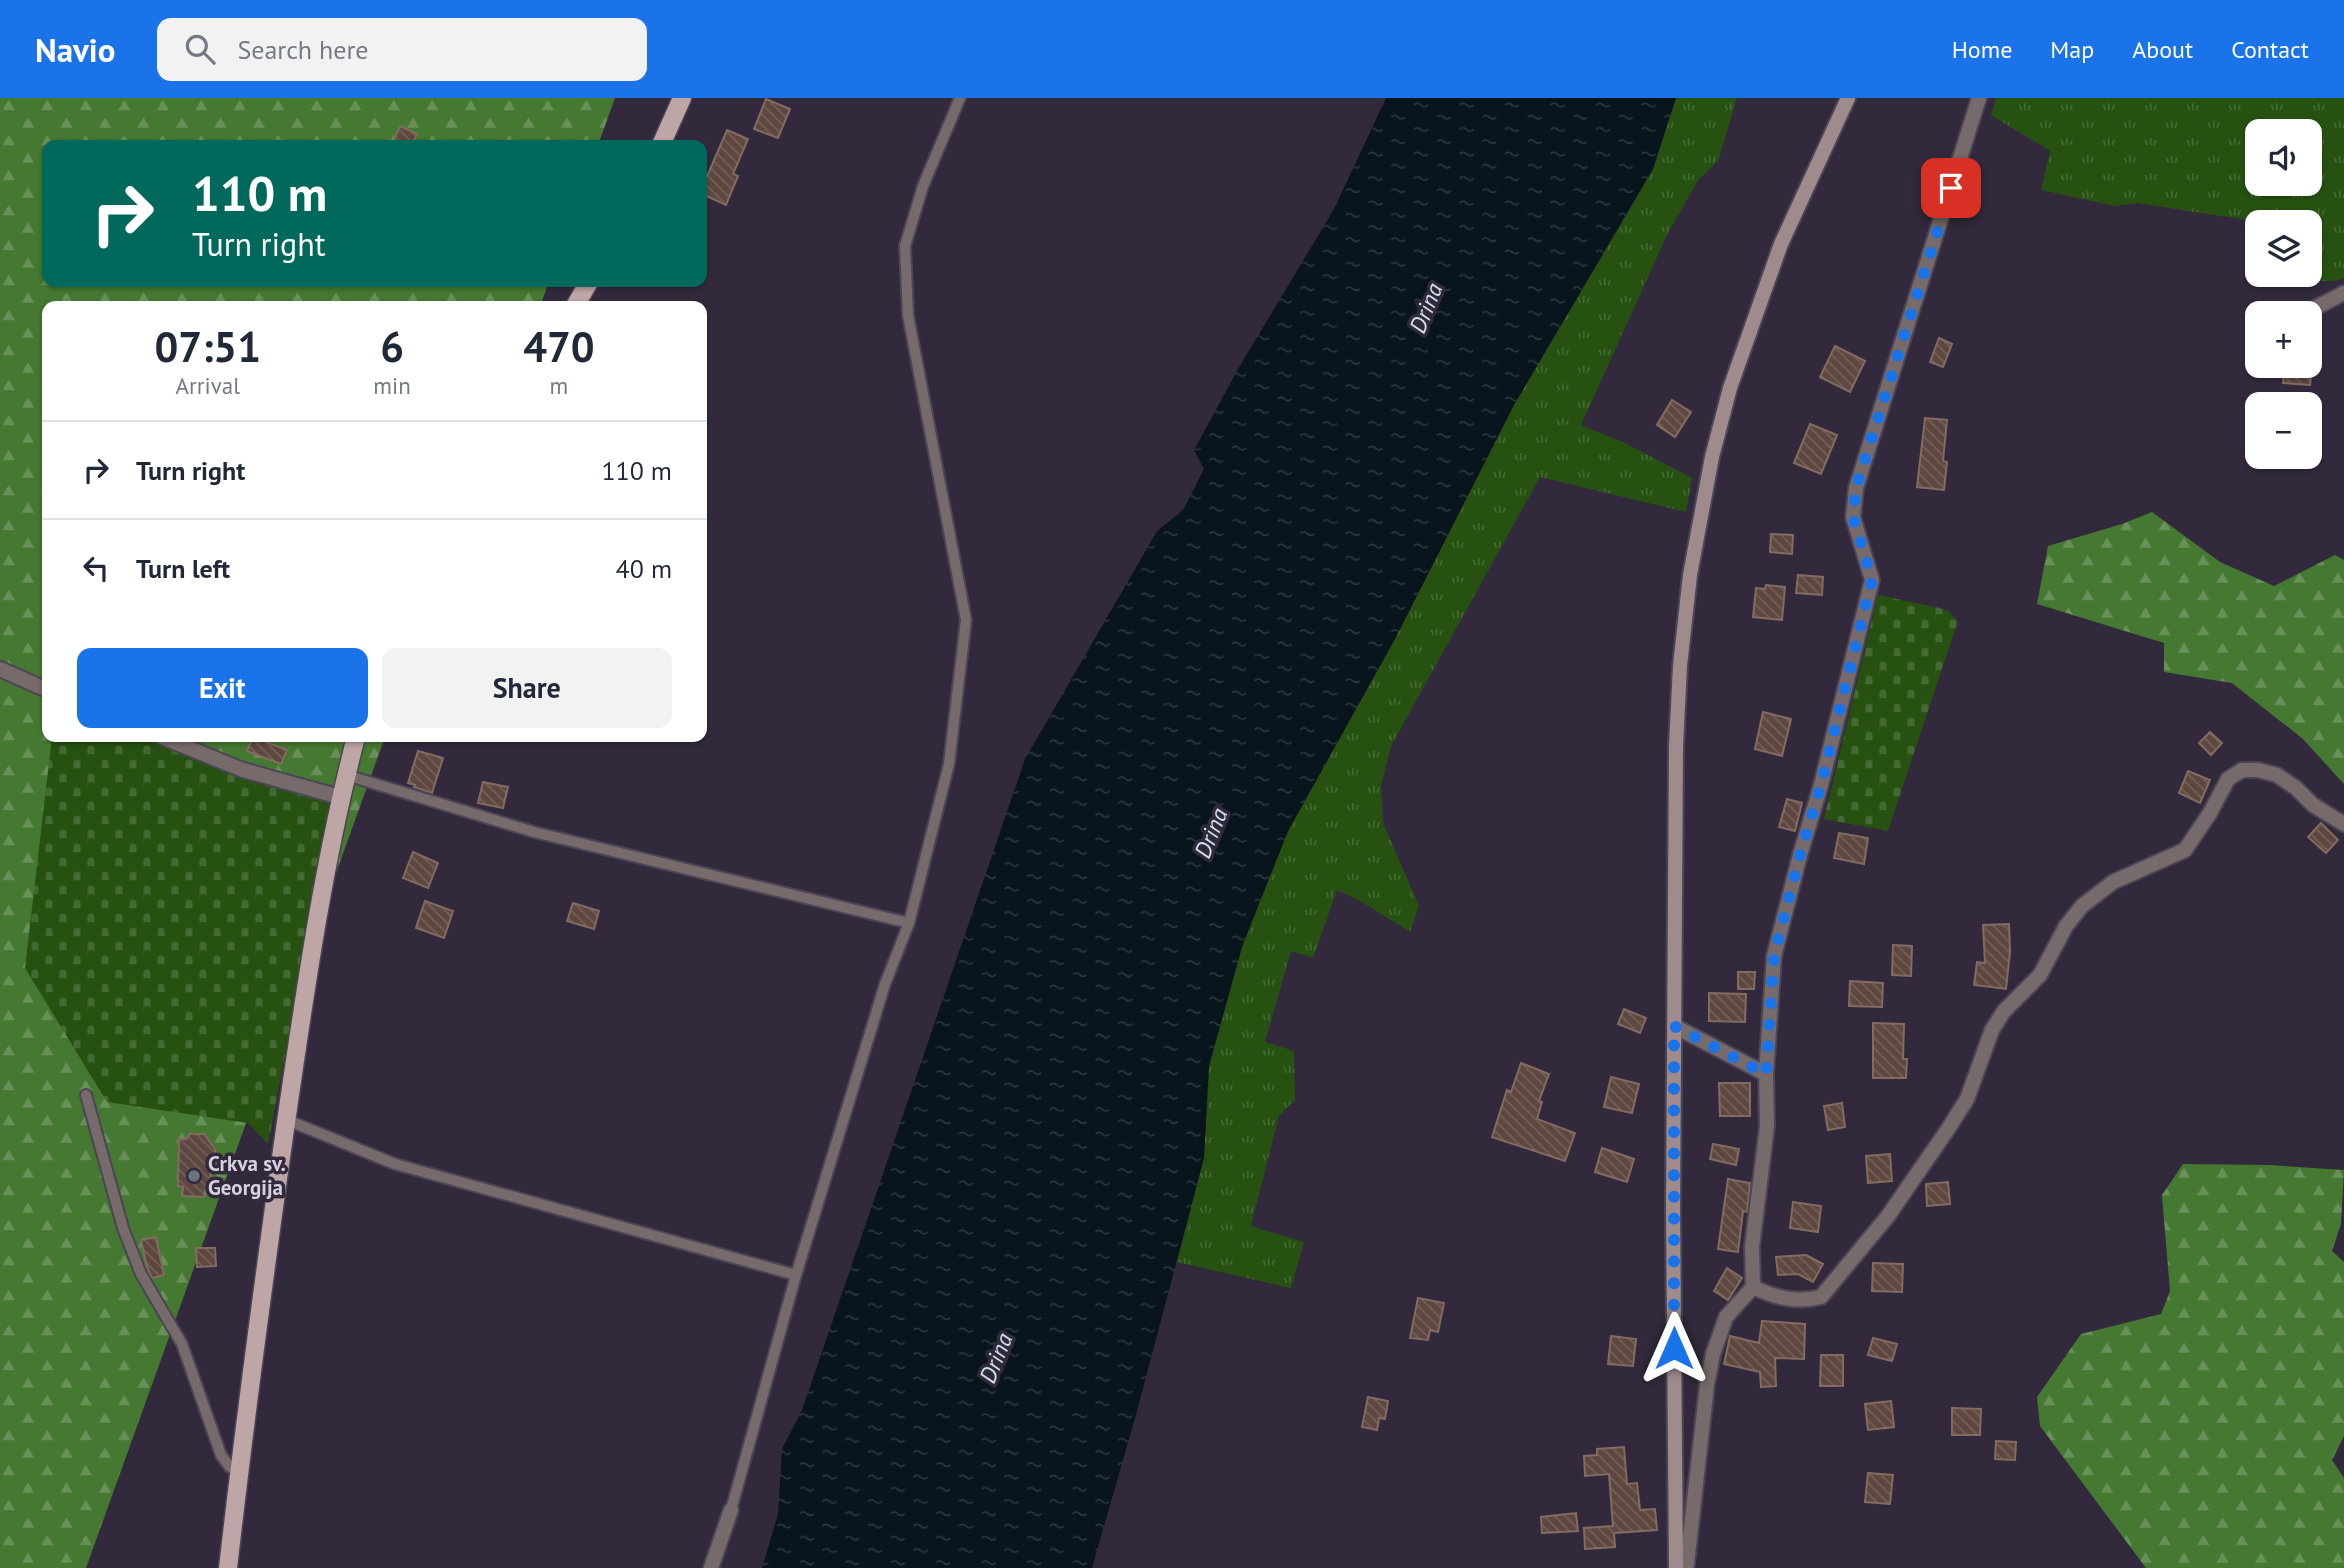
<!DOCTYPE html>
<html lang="en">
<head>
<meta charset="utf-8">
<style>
	body { margin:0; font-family:"PT Sans",sans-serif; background:#f2f2f3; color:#1f2937; height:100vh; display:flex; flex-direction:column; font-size:26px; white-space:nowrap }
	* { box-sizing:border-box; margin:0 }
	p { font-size:23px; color:#747a83 }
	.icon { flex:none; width:38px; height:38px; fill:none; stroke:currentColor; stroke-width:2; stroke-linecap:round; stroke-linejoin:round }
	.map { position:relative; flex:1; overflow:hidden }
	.panel { position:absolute; left:42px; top:203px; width:665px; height:441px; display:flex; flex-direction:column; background:#fff; border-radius:14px; box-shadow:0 2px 5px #0004 }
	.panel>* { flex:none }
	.top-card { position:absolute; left:42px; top:42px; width:665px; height:147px; border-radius:14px; box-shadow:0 2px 5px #0004; background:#00695c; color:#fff; overflow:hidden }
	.buttons { position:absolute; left:2245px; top:21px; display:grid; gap:14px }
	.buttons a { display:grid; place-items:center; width:77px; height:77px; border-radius:14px; background:#fff; box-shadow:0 2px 5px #0004; font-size:35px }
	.pin { position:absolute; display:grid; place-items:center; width:60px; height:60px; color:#fff; margin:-30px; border-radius:14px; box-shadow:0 4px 10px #0006 }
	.me { position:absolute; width:77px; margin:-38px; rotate:0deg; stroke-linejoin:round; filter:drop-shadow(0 0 5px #0008) }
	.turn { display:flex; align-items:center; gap:24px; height:147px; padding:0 35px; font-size:32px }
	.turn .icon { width:91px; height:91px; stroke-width:2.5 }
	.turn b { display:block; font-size:49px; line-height:60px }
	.eta { display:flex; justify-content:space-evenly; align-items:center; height:119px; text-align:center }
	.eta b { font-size:42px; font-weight:700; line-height:49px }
	.primary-button { display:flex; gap:14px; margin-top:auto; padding:14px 35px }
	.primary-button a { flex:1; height:80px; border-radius:14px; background:#1a73e8; color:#fff; font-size:28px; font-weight:700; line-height:80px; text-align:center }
	.primary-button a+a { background:#f2f2f3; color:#1f2937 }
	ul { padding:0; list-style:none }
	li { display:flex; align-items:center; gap:21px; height:98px; padding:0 35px; border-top:2px solid #e0e1e3 }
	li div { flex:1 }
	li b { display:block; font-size:26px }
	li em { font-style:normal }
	header { display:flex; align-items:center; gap:42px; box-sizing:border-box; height:98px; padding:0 35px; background:#1a73e8; color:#fff }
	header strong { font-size:33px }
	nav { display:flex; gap:38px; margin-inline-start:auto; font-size:24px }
	.search { width:490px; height:63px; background:#f2f2f3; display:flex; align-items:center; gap:18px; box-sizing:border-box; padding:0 24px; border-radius:14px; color:#747a83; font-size:26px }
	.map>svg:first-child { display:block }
</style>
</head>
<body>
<header>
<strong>Navio</strong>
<div class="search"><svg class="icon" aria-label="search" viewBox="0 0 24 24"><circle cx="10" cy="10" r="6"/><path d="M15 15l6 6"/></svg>Search here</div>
<nav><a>Home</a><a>Map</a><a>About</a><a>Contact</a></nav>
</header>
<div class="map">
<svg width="2344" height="1470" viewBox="0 0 2344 1470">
	<defs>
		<pattern id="grass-tufts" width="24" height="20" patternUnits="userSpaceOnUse" patternTransform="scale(1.75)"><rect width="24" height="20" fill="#265111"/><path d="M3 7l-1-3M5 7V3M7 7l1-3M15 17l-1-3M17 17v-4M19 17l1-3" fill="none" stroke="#456933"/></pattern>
		<pattern id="forest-firs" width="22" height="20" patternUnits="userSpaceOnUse" patternTransform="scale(1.75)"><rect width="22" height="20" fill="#457831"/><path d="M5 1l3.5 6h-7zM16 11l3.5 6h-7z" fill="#689058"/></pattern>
		<pattern id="cemetery-stones" width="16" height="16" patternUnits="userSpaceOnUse" patternTransform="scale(1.75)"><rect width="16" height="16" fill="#265111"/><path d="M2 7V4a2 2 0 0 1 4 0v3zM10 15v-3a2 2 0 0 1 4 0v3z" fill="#456933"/></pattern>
		<pattern id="water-ripples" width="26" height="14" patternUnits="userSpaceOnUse" patternTransform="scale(1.75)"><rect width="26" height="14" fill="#08151c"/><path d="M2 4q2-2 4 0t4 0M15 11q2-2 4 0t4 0" fill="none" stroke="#2b363d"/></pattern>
		<pattern id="building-back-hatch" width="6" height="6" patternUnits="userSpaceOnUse" patternTransform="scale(1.75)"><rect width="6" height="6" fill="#5d473e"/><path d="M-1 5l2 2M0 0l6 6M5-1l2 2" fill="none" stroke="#746059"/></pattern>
	</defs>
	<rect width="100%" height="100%" fill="#322a3c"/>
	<g fill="url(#grass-tufts)" fill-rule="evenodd">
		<polygon points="1676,0 1737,0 1718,63 1698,82 1667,137 1581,327 1627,346 1692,380 1686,414 1540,379 1391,648 1381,688 1383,725 1419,808 1410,834 1362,804 1337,792 1313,860 1291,853 1265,944 1294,953 1295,1002 1279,1018 1251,1128 1304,1144 1291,1190 1177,1164 1204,1060 1209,969 1242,849 1288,733 1395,541 1514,307 1653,71"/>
		<path d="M1996,0H2344V180L2336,183H2312L2309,177L2310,124H2260L2137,105L2114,108L2041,92L2050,53L1991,17ZM2258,33H2310V86H2258Z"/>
	</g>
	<g fill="url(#forest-firs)">
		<polygon points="0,0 615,0 598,47 47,47 47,184 549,184 540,208 47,208 47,639 385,639 86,1470 0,1470"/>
		<polygon points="2152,414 2220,464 2274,488 2335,457 2344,462 2344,686 2303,641 2232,585 2164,574 2164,545 2037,506 2048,448 2122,426"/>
		<polygon points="2183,1066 2269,1067 2344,1072 2341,1126 2332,1153 2344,1164 2344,1338 2332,1362 2344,1380 2344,1470 2146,1470 2040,1328 2037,1299 2081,1236 2161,1216 2170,1193 2162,1097"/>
	</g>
	<g fill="url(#cemetery-stones)">
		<polygon points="1878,497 1939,510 1948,513 1958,523 1888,733 1824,721"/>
		<polygon points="52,639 171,639 333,705 268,1046 248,1025 107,1004 25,870"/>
	</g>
	<polygon fill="url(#water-ripples)" points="1386,0 1676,0 1653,71 1514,307 1395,541 1288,733 1242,849 1209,968 1204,1060 1136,1317 1092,1470 762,1470 778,1416 782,1351 802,1312 1025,661 1157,433 1183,412 1204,371 1194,352 1238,271 1334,111"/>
	<g fill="url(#building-back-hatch)" stroke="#836b61" stroke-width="2">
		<polygon points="766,1 790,11 778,40 754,31"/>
		<polygon points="400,28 417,36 412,47 392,47"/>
		<polygon points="727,32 748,41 733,76 738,78 726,107 702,96 702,90"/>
		<polygon points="1939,240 1952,246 1943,269 1930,264"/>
		<polygon points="1835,248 1865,263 1850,294 1820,279"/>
		<polygon points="2285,268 2312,268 2310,287 2283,285"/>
		<polygon points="1672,302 1691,314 1675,339 1657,327"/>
		<polygon points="1925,320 1947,322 1943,363 1947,364 1944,392 1917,389"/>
		<polygon points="1810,326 1837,337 1821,376 1794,365"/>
		<polygon points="1771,436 1793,437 1792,456 1770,454"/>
		<polygon points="1798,477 1823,479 1822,497 1796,495"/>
		<polygon points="1766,487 1785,489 1782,522 1753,519 1756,490 1765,491"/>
		<polygon points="1763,614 1791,621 1782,658 1755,651"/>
		<polygon points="2210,634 2222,645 2211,657 2199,645"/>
		<polygon points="253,639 287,652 281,666 247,653"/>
		<polygon points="418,653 443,660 432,695 414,689 415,687 408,685"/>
		<polygon points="2188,673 2210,682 2200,705 2179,695"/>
		<polygon points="483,684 508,689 503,710 478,705"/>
		<polygon points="1787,701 1802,705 1795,733 1779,729"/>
		<polygon points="2321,725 2338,742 2326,755 2308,739"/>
		<polygon points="1839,735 1868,740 1864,766 1834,760"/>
		<polygon points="413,754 438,765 428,790 403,780"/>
		<polygon points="425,803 453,813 444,840 416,830"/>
		<polygon points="573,805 599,813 594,831 567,823"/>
		<polygon points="2009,826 2010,854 2006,891 1974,887 1977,864 1985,865 1983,827"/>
		<polygon points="1893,847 1912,848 1911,878 1892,877"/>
		<polygon points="1738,874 1755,874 1754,891 1738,891"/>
		<polygon points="1850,883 1883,885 1882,909 1849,908"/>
		<polygon points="1709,895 1746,896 1745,924 1709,923"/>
		<polygon points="1624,911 1646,920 1640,935 1618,926"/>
		<polygon points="1873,925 1904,926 1903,961 1907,961 1906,980 1873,980"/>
		<polygon points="1521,965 1549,976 1539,1003 1542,1004 1537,1021 1575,1035 1565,1063 1492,1039 1507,992 1511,994"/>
		<polygon points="1611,979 1639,986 1632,1015 1604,1009"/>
		<polygon points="1719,985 1750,985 1750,1018 1720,1018"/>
		<polygon points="1842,1005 1845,1029 1828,1032 1824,1008"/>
		<polygon points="190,1036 204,1036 215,1051 215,1067 211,1067 210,1090 205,1092 204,1099 182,1098 183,1089 178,1088 179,1041 186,1041"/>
		<polygon points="1713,1046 1739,1051 1736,1067 1710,1061"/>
		<polygon points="1602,1050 1634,1061 1627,1084 1595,1074"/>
		<polygon points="1890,1056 1892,1083 1868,1085 1866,1058"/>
		<polygon points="1728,1081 1750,1085 1747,1114 1743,1113 1738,1154 1718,1151"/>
		<polygon points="1948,1084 1950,1106 1927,1108 1926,1086"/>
		<polygon points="1793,1104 1821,1108 1818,1134 1790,1130"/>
		<polygon points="156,1139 164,1177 152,1180 147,1169 141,1142"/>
		<polygon points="196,1150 215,1150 216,1168 197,1169"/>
		<polygon points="1806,1157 1823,1166 1813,1184 1798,1176 1778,1177 1776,1159"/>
		<polygon points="1873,1165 1903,1166 1902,1194 1872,1193"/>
		<polygon points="1727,1170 1742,1180 1728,1202 1714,1193"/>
		<polygon points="1418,1200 1444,1205 1438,1234 1430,1232 1428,1242 1410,1240"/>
		<polygon points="1762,1223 1805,1226 1804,1261 1775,1260 1776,1288 1761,1289 1760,1274 1724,1266 1730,1238 1759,1245"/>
		<polygon points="1611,1238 1636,1241 1633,1268 1608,1266"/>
		<polygon points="1873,1240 1897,1246 1892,1263 1868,1257"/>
		<polygon points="1821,1257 1843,1257 1843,1288 1820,1288"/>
		<polygon points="1368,1299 1388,1303 1385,1321 1379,1320 1377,1332 1362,1329"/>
		<polygon points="1891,1303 1894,1329 1868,1332 1865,1306"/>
		<polygon points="1952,1310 1981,1311 1980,1337 1952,1337"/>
		<polygon points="1996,1343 2016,1344 2015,1362 1995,1361"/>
		<polygon points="1624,1349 1627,1386 1637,1385 1640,1412 1655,1411 1657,1432 1614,1435 1615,1449 1585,1451 1584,1430 1613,1428 1609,1376 1585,1378 1584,1358 1597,1357 1597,1351"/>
		<polygon points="1868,1375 1893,1377 1890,1406 1865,1404"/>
		<polygon points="1576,1415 1578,1433 1542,1435 1541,1419"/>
	</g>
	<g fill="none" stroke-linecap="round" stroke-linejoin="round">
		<g stroke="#4c4556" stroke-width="14">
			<g id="lane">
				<polyline points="346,677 534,734 909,825"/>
				<polyline points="86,997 123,1130 141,1176 182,1246 221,1357 230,1369 240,1371"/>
				<polyline points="287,1022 395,1066 796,1177"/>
				<polyline points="731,1412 796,1177 885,886 909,825 949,666 966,522 908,217 905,148 923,88 960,0"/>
			</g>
		</g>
		<g stroke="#4c4556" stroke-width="18">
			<g id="street">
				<polyline points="2311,212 2344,195"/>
				<polyline points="0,571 47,592"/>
				<polyline points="162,639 243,672 340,699"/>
				<polyline points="1674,928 1766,976"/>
				<path d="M1753,1189C1776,1200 1796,1205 1821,1199L1888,1118L1948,1031L1967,1001L1992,932L2004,913L2040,877L2066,828L2082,808L2113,784L2185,752L2210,715L2228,681L2242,672H2258L2277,677L2296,690L2313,707L2344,726"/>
				<polyline points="711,1470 731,1412"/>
				<polyline points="1683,1470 1687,1466 1707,1287 1713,1256 1726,1219 1753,1189 1752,1149 1767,1028 1766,976 1774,858 1800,757 1821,687 1872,482 1853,419 1856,390 1979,0"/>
			</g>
		</g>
		<g stroke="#4c4556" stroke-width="18">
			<polyline id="secondary" points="1676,1470 1673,1112 1676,648 1680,568 1690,477 1712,359 1730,290 1781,146 1848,0"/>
		</g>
		<g stroke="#4c4556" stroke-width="21">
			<g id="primary">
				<polyline points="661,47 682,0"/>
				<polyline points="575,208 589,184"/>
				<path d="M228,1470C245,1321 265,1172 286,1024C305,894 323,766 356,639"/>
			</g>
		</g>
		<use href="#lane" stroke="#766a6a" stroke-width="10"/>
		<use href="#street" stroke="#766a6a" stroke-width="14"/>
		<use href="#secondary" stroke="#9f8b8c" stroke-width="14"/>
		<use href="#primary" stroke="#bea5a6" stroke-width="18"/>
	</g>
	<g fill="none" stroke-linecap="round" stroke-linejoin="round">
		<polyline stroke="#1a73e8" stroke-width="12" stroke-dasharray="0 21.6" points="1674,1250 1674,928 1766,976 1774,858 1800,757 1821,687 1872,482 1853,419 1856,390 1951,90"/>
	</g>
	<circle fill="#6b7280" stroke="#322a3c" stroke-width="2.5" cx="194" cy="1078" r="7"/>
	<g text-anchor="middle" stroke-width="7" stroke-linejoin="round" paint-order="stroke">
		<g font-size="21" font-weight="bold" fill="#d6d1de" stroke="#322a3c" text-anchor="start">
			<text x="208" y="1073">Crkva sv.<tspan x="208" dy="24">Georgija</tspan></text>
		</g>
		<g font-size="23" font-style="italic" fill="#cde3f0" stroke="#322a3c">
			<text transform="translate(1426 210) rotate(-68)" y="8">Drina</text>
			<text transform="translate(1211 735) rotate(-68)" y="8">Drina</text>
			<text transform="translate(996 1260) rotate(-68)" y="8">Drina</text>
		</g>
	</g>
</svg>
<div class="buttons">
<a><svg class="icon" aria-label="sound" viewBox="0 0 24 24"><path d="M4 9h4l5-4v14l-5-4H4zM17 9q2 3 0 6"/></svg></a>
<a><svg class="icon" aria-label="layers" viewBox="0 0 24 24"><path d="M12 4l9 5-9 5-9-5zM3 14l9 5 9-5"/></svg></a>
<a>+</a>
<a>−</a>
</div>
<div class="pin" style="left:1951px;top:90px;background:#d93025"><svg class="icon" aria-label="arrive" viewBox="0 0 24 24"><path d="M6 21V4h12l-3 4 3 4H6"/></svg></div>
<svg class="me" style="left:1674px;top:1250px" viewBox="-20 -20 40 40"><path d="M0-17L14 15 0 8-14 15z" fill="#1a73e8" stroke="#fff" stroke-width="4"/></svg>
<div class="top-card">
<div class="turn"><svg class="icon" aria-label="right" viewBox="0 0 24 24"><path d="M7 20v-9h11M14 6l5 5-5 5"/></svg><div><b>110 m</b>Turn right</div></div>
</div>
<section class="panel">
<div class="eta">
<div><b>07:51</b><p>Arrival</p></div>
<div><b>6</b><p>min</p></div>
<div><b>470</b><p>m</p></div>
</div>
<ul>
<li><svg class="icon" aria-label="right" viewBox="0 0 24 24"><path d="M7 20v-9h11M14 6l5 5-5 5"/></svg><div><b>Turn right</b></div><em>110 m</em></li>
<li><svg class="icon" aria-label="left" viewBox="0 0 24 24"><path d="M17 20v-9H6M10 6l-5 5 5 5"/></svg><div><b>Turn left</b></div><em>40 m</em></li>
</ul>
<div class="primary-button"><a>Exit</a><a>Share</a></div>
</section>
</div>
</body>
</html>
